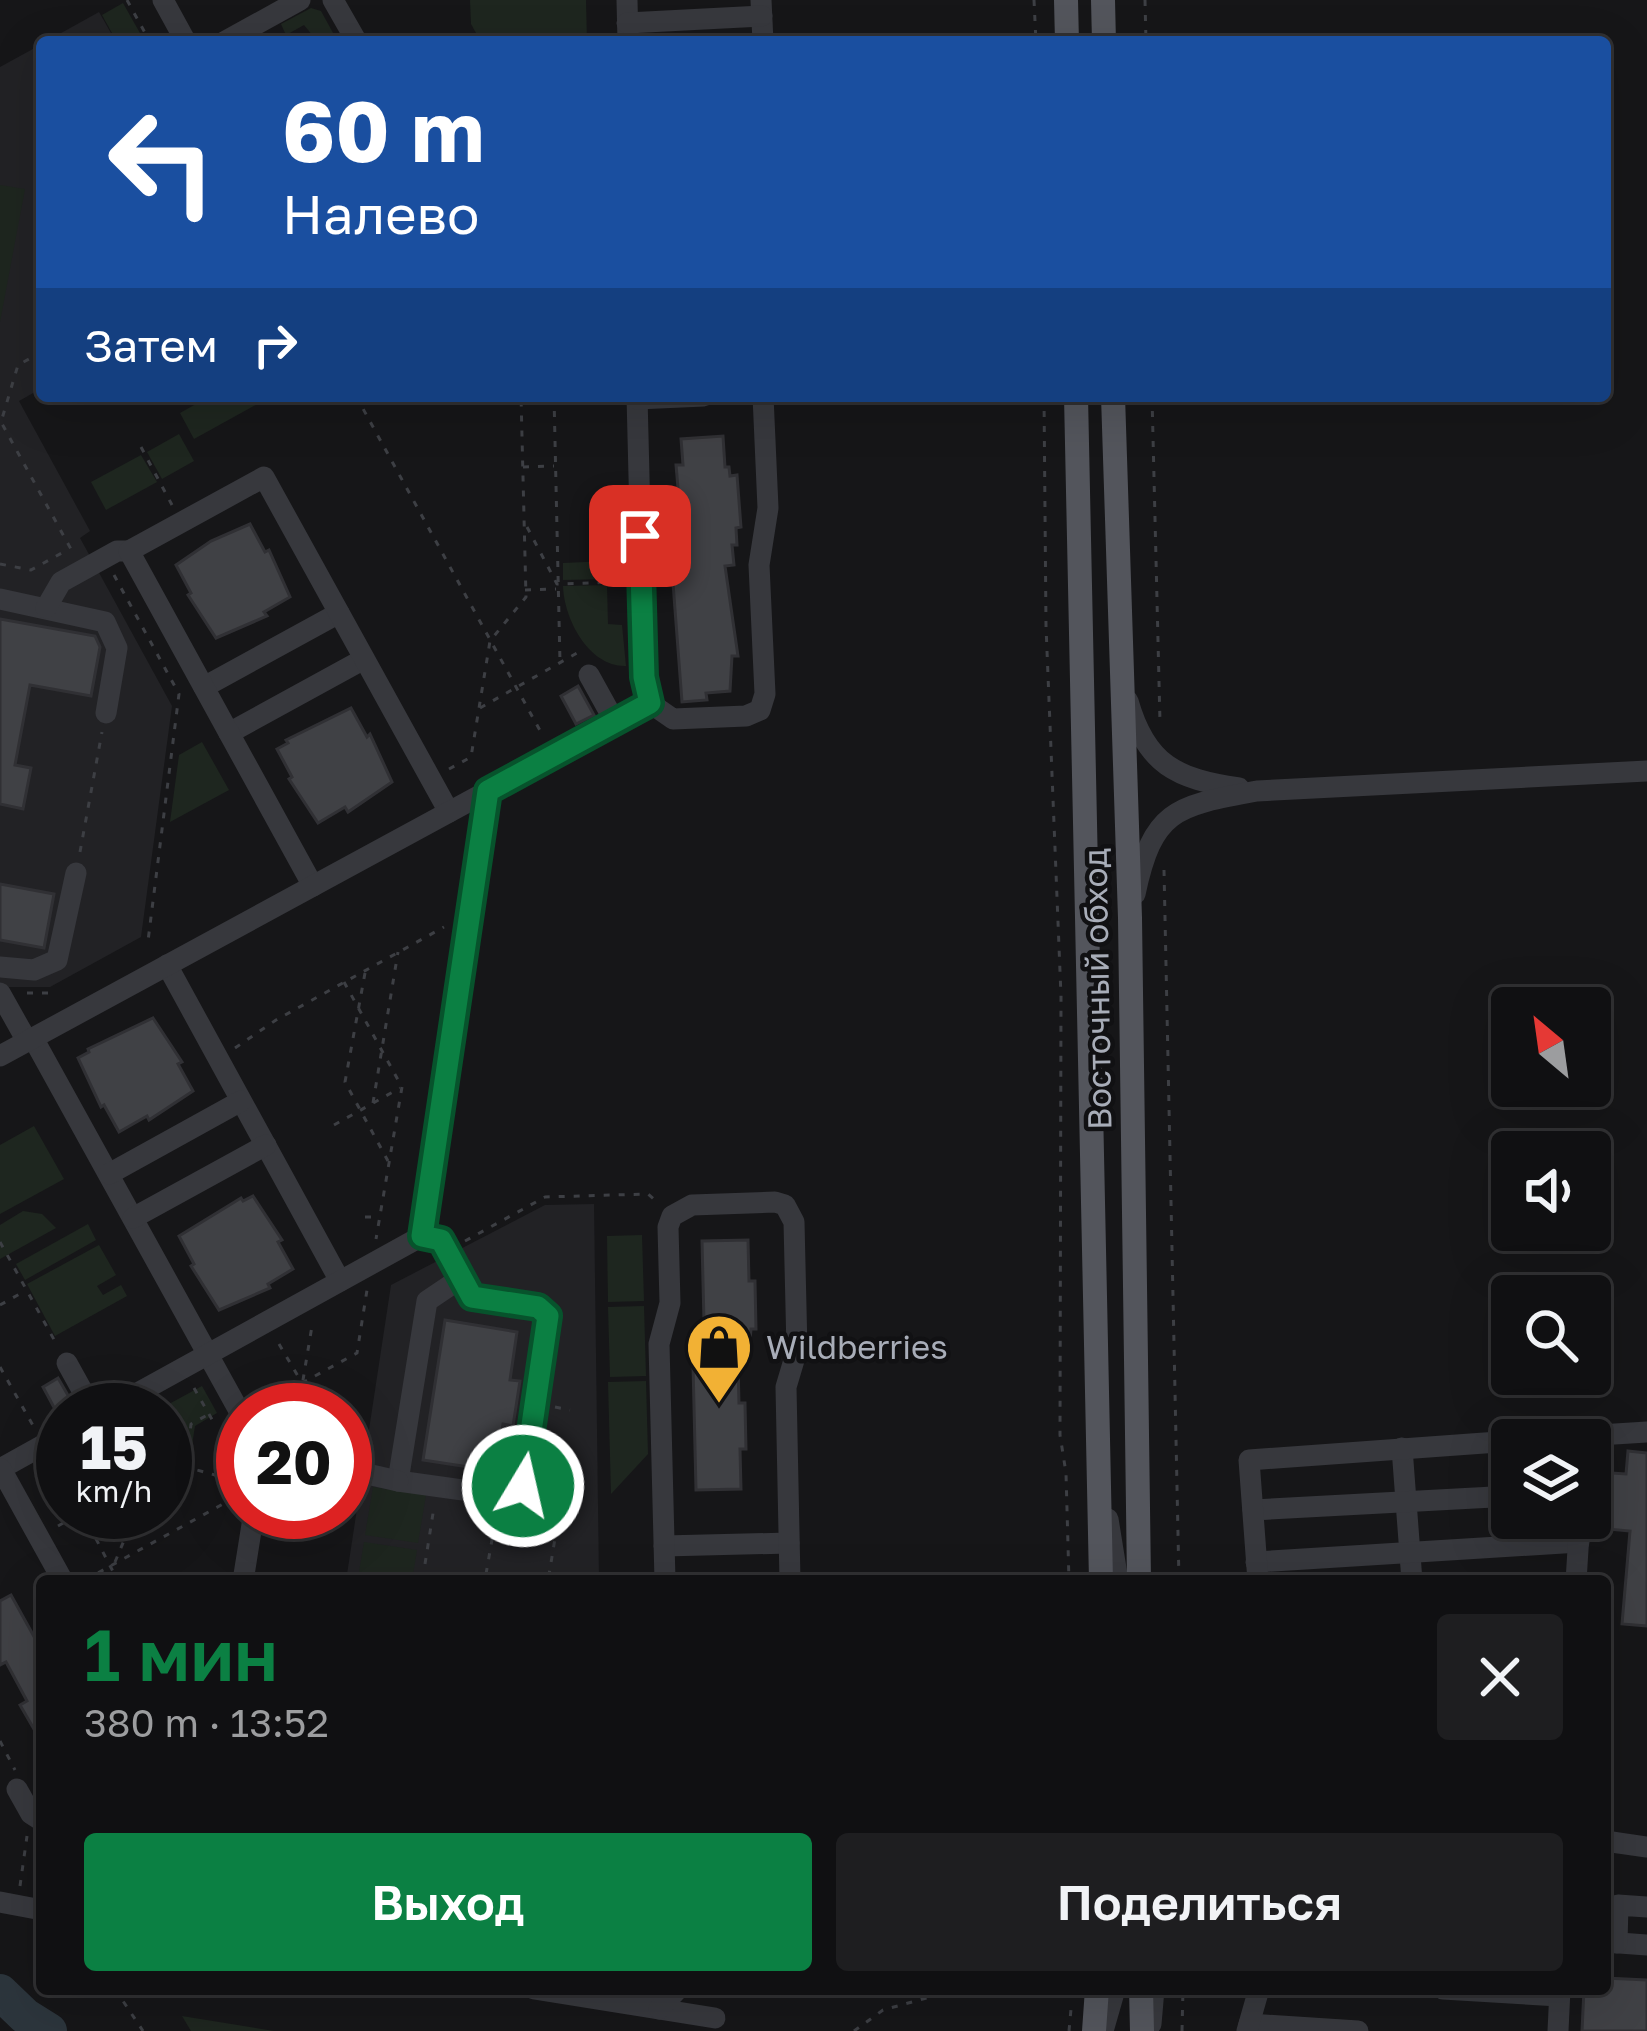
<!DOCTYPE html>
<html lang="ru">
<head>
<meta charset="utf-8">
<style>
	body { margin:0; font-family:"Golos Text",sans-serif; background:#1e1e20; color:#f1f3f6; height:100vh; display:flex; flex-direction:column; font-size:45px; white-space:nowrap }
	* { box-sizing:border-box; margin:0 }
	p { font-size:39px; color:#9c9d9f }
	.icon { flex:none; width:66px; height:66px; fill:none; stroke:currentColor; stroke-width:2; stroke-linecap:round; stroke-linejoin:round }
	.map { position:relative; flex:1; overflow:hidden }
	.drawer { position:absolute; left:36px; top:1575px; width:1575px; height:420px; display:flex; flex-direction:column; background:#101012; border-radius:12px; box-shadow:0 12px 48px #0002,0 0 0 3px #303032 }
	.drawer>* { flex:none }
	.banner { position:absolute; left:36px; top:36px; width:1575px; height:366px; border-radius:12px; box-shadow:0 12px 48px #0002,0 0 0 3px #303032; background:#1a4fa0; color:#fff; overflow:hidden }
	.needle { width:78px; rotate:331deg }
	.controls { position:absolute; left:1491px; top:987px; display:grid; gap:24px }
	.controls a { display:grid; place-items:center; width:120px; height:120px; border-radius:12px; background:#101012; box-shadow:0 12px 48px #0002,0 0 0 3px #303032; font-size:60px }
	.speed { position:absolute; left:36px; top:1383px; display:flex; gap:24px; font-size:60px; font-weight:700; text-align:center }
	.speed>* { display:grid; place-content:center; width:156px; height:156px; border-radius:50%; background:#101012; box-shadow:0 12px 48px #0002,0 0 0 3px #303032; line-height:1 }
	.speed small { font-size:30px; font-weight:400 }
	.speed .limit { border:18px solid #d22; background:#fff; color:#111 }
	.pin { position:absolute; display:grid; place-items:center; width:102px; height:102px; color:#fff; margin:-51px; border-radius:24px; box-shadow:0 6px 18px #0006 }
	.me { position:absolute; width:132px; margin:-66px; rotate:9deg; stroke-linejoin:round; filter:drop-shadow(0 0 9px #0008) }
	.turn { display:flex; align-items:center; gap:42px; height:252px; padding:0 48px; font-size:54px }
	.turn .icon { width:156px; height:156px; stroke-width:2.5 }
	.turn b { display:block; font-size:84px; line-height:102px }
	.then { display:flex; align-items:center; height:114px; padding:0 48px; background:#0003; gap:24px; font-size:45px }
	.round { display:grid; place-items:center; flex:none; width:126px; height:126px; border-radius:12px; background:#1e1e20 }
	.head { display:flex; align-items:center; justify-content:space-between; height:204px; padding:0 48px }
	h1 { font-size:72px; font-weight:600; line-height:90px; color:#0b8043 }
	.cta { display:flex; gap:24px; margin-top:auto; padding:24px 48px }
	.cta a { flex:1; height:138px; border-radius:12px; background:#0b8043; color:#fff; font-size:48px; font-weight:600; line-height:138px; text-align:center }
	.cta a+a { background:#1e1e20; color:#f1f3f6 }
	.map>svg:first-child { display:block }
</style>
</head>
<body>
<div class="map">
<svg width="1647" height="2031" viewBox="0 0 1647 2031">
	<rect width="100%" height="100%" fill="#161618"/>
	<g fill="#222225">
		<polygon points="99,12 116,42 45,42"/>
		<polygon points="42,44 42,388 19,401 90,531 80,538 172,706 141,937 50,987 0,987 0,67"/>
		<polygon points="594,1204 599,1581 346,1581 391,1285 545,1205"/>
	</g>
	<g fill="#1e261f">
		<polygon points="470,0 586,0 587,42 481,42 471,24"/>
		<polygon points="123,3 145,42 117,42 102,15"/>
		<polygon points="311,8 321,11 338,42 318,42 304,25 286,35 281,24"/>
		<polygon points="0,185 25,189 0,322"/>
		<polygon points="210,396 272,396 194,439 180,413"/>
		<polygon points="179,434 194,461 162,479 147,452"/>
		<polygon points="141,455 157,482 106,510 91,482"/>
		<polygon points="607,561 608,579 563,580 563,563"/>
		<path d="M607,585L608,624L622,625L626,666C589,667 564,619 563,586Z"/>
		<polygon points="202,742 229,790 170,822 179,755"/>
		<polygon points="34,1126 64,1179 0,1214 0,1145"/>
		<polygon points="23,1211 42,1214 56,1228 0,1259 0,1225"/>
		<polygon points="88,1224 96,1240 25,1280 16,1264"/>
		<polygon points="642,1235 644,1301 608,1302 607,1236"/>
		<polygon points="99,1245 116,1275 97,1286 103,1295 121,1285 127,1296 55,1336 27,1284"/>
		<polygon points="644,1306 646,1376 610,1377 608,1307"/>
		<polygon points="646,1381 648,1454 611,1494 608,1382"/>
		<polygon points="202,1386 217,1413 195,1426 189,1465 172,1474 165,1485 165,1410 158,1410"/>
		<polygon points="373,1487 426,1495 418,1543 365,1535"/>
		<polygon points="364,1542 417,1550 412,1581 358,1578"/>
		<polygon points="182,2016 274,2031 191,2031"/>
	</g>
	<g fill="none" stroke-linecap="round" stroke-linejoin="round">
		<polyline stroke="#2c353c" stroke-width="36" points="0,1992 25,2016 49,2031"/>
	</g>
	<g fill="#404145" stroke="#303034" stroke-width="3">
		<polygon points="723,436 725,467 729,467 730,476 737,475 741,527 736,528 737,545 732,545 734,565 725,566 738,656 732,656 730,691 706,693 707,700 682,702 672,570 685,569 676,465 683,465 681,439"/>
		<polygon points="250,524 265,552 269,550 290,597 264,612 267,616 216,638 188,595 191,593 176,565 211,541"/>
		<polygon points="0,619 95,636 100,647 91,696 30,685 15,765 31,768 23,809 0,804"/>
		<polygon points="578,686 594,715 576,724 561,696"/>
		<polygon points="351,708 367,737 370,734 392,782 348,812 345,807 318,823 289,779 292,777 277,749 288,743 286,740"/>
		<polygon points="0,884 54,894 44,948 0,940"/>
		<polygon points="153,1018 182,1062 178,1064 193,1091 149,1120 147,1116 119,1132 104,1105 101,1107 78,1058 89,1052 88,1049"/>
		<polygon points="253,1196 282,1240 278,1242 293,1269 268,1284 270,1288 219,1310 191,1266 194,1264 179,1236 241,1198 243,1201"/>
		<polygon points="748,1240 749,1281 755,1281 756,1329 751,1329 748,1363 738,1364 739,1403 745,1403 746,1449 740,1449 741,1489 696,1490 693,1365 705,1364 702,1241"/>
		<polygon points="445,1320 517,1332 510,1380 520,1381 513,1426 503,1424 495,1471 423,1460"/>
		<polygon points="58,1378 73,1404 57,1413 43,1387"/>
		<polygon points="1628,1451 1647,1453 1647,1626 1622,1624 1630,1531 1607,1529 1612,1473 1626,1474"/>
		<polygon points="11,1595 42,1651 42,1743 20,1705 27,1701 6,1662 0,1665 0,1601"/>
		<polygon points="1605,1978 1647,1980 1647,2031 1582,2031 1584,1989 1605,1989"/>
	</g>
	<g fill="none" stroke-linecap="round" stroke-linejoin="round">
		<g stroke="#3d3f44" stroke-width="3" stroke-dasharray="6 9" stroke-linecap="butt">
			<polyline points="127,0 150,42"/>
			<polyline points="1034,0 1036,42"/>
			<polyline points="1145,0 1146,42"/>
			<polyline points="470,41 471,42"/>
			<polyline points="42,352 18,365 1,422 72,551"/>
			<polyline points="356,396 543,736"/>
			<polyline points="554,396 560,662"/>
			<polyline points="1044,396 1046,626 1061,996 1060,1435 1066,1473 1069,1581"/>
			<polyline points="1152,396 1160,722"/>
			<polyline points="141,447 172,505"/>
			<polyline points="523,467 554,466"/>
			<polyline points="527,527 557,584 621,582"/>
			<polyline points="0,564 31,570 69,549"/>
			<polyline points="114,575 179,694 148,941"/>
			<polyline points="525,590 556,589"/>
			<polyline points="480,708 584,649"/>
			<polyline points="449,769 471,757 490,641 526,597 521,396"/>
			<polyline points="80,852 102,732"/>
			<polyline points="1164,870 1179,1581"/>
			<polyline points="365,973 345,1082 388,1161"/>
			<polyline points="344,982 402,1087 376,1239"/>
			<polyline points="27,993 55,993"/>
			<polyline points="235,1048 276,1020 444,927"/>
			<polyline points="373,1103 398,952"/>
			<polyline points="334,1125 400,1088"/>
			<polyline points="365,1217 379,1217"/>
			<polyline points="465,1241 545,1197 648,1194 657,1202"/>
			<polyline points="0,1242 57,1345"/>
			<polyline points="0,1305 25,1291"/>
			<polyline points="279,1344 302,1383 357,1353 367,1290"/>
			<polyline points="0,1367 35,1429"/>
			<polyline points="194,1388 214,1423 217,1421"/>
			<polyline points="555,1407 570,1410"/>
			<polyline points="298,1410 312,1326"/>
			<polyline points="165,1441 176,1468 187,1461 191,1424 209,1414"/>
			<polyline points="55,1462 63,1477"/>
			<polyline points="183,1466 243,1483"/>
			<polyline points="1594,1501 1597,1458"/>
			<polyline points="534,1504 560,1508 548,1581"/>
			<polyline points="82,1512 118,1581"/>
			<polyline points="58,1526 81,1513"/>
			<polyline points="115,1562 136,1512"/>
			<polyline points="425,1564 434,1507"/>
			<polyline points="486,1574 496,1517"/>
			<polyline points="85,1580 243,1493"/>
			<polyline points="0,1741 15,1770"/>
			<polyline points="20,1886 27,1836"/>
			<polyline points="115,1989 143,2031"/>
			<polyline points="854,2031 883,2010 959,1989"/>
			<polyline points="1069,2031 1071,2009"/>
			<polyline points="1182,2031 1183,1989"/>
		</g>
		<g stroke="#37383d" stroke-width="21">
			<polyline points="163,0 186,42"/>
			<polyline points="333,0 357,42"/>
			<polyline points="627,0 628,42"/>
			<polyline points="761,0 763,42"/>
			<polyline points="627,23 762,16"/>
			<polyline points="224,42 300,0"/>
			<polyline points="637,396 644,677 650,703"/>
			<polyline points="637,399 704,396"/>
			<polyline points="0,599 105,622 117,648 106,713"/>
			<polyline points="46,608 61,582 117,551 129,551"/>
			<polyline points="589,675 615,722"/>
			<polyline points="204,687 339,613"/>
			<path d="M1128,701C1146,765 1177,779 1239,788"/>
			<polyline points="229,733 364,659"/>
			<polyline points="313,886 129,551 264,477 449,812"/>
			<path d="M1135,894C1153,808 1177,806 1257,791L1647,771"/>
			<polyline points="167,965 340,1281"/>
			<polyline points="0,967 34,970 57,960 76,873"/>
			<polyline points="0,993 27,1041"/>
			<polyline points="33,1038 243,1418"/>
			<polyline points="0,1056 650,703 673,719 746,716 760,710 765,694 759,565 768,508 763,396"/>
			<polyline points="109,1174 241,1101"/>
			<polyline points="133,1218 266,1145"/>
			<path d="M422,1236L441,1240C451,1259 461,1278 472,1297L538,1307L548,1316L523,1486L513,1497L398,1481L427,1301L461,1278"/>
			<polyline points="67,1363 93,1410"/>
			<polyline points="107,1410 422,1236 488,791"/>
			<polyline points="1521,1440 1647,1432"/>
			<polyline points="1402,1448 1412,1581"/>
			<polyline points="0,1469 63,1434"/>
			<polyline points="1,1469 63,1581"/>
			<polyline points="345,1469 398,1481"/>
			<polyline points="1253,1510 1512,1496"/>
			<polyline points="1108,1519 1118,1581"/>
			<polyline points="664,1546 789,1543"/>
			<polyline points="1256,1562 1579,1542"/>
			<polyline points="243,1581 254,1512"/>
			<polyline points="665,1581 659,1344 670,1303 668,1227 672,1216 692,1205 775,1202 785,1205 794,1222 797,1350 786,1387 790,1581"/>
			<polyline points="1258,1581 1249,1460 1512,1441"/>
			<polyline points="1576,1581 1580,1518"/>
			<polyline points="17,1789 31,1814 42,1821"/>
			<polyline points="1605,1841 1647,1847"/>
			<polyline points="0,1902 42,1910"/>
			<polyline points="1606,1942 1647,1945"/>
			<polyline points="1617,1943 1618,1905 1647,1907"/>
			<polyline points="534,1989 715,2018"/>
			<polyline points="1443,1989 1559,1996"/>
			<polyline points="659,2009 678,1989"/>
			<polyline points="1151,2024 1154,1989"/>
			<polyline points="1249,2024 1358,2031"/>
			<polyline points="1103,2031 1115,1989"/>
			<polyline points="1247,2031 1259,1989"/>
			<polyline points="1558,2031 1560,1989"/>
		</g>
		<g stroke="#53555c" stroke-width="24">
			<polyline points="1066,0 1067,42"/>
			<polyline points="1103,0 1104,42"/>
			<polyline points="1076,396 1101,1581"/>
			<polyline points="1113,396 1130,918 1139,1581"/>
			<polyline points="1141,1989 1142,2031"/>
			<polyline points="1094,2031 1097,1989"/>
		</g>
	</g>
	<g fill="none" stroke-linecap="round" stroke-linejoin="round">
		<g stroke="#07532c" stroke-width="30">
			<polyline id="route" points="523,1486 548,1316 538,1307 472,1297 441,1240 422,1236 488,791 650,703 644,677 640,536"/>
		</g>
		<use href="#route" stroke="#0b8043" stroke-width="21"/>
	</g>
	<defs>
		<g id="shop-pin" transform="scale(3.45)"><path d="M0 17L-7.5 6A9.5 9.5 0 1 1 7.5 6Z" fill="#f2b134" stroke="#111113"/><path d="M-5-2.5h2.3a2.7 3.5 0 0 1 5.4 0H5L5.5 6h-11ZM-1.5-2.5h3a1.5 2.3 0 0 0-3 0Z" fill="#111"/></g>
	</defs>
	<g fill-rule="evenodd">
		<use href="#shop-pin" x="719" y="1347"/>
	</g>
	<g text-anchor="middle" stroke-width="9" stroke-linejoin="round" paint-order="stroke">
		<g font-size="33" fill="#a8adb8" stroke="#111113">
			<text transform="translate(1097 989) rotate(-91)" y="12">Восточный обход</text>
		</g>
		<g font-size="33" fill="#a8adb8" stroke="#111113" text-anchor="start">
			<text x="766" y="1359">Wildberries</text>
		</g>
	</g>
</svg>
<div class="controls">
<a><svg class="needle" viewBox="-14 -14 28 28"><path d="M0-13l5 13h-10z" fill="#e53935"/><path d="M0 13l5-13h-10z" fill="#9c9d9f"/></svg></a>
<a><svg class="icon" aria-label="sound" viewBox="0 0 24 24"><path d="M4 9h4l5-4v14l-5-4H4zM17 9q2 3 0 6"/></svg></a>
<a><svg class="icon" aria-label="search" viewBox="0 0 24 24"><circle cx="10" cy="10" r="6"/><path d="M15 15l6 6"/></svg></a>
<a><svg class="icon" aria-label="layers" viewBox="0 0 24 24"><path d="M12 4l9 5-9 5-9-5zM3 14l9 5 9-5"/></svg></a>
</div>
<div class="speed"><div>15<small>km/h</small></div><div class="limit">20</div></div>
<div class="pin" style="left:640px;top:536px;background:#d93025"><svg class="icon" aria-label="arrive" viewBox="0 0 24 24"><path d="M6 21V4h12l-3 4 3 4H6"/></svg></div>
<svg class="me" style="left:523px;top:1486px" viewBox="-20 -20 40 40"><circle r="17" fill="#0b8043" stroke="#fff" stroke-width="3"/><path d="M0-11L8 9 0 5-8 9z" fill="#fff"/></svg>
<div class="banner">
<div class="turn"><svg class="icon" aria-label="left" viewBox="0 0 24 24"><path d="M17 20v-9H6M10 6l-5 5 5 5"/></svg><div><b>60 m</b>Налево</div></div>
<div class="then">Затем<svg class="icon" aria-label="right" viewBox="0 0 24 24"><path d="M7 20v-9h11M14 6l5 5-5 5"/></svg></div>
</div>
<section class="drawer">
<div class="head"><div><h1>1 мин</h1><p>380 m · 13:52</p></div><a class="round"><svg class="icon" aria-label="close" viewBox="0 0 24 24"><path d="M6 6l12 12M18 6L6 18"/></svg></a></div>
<div class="cta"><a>Выход</a><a>Поделиться</a></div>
</section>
</div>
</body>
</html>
